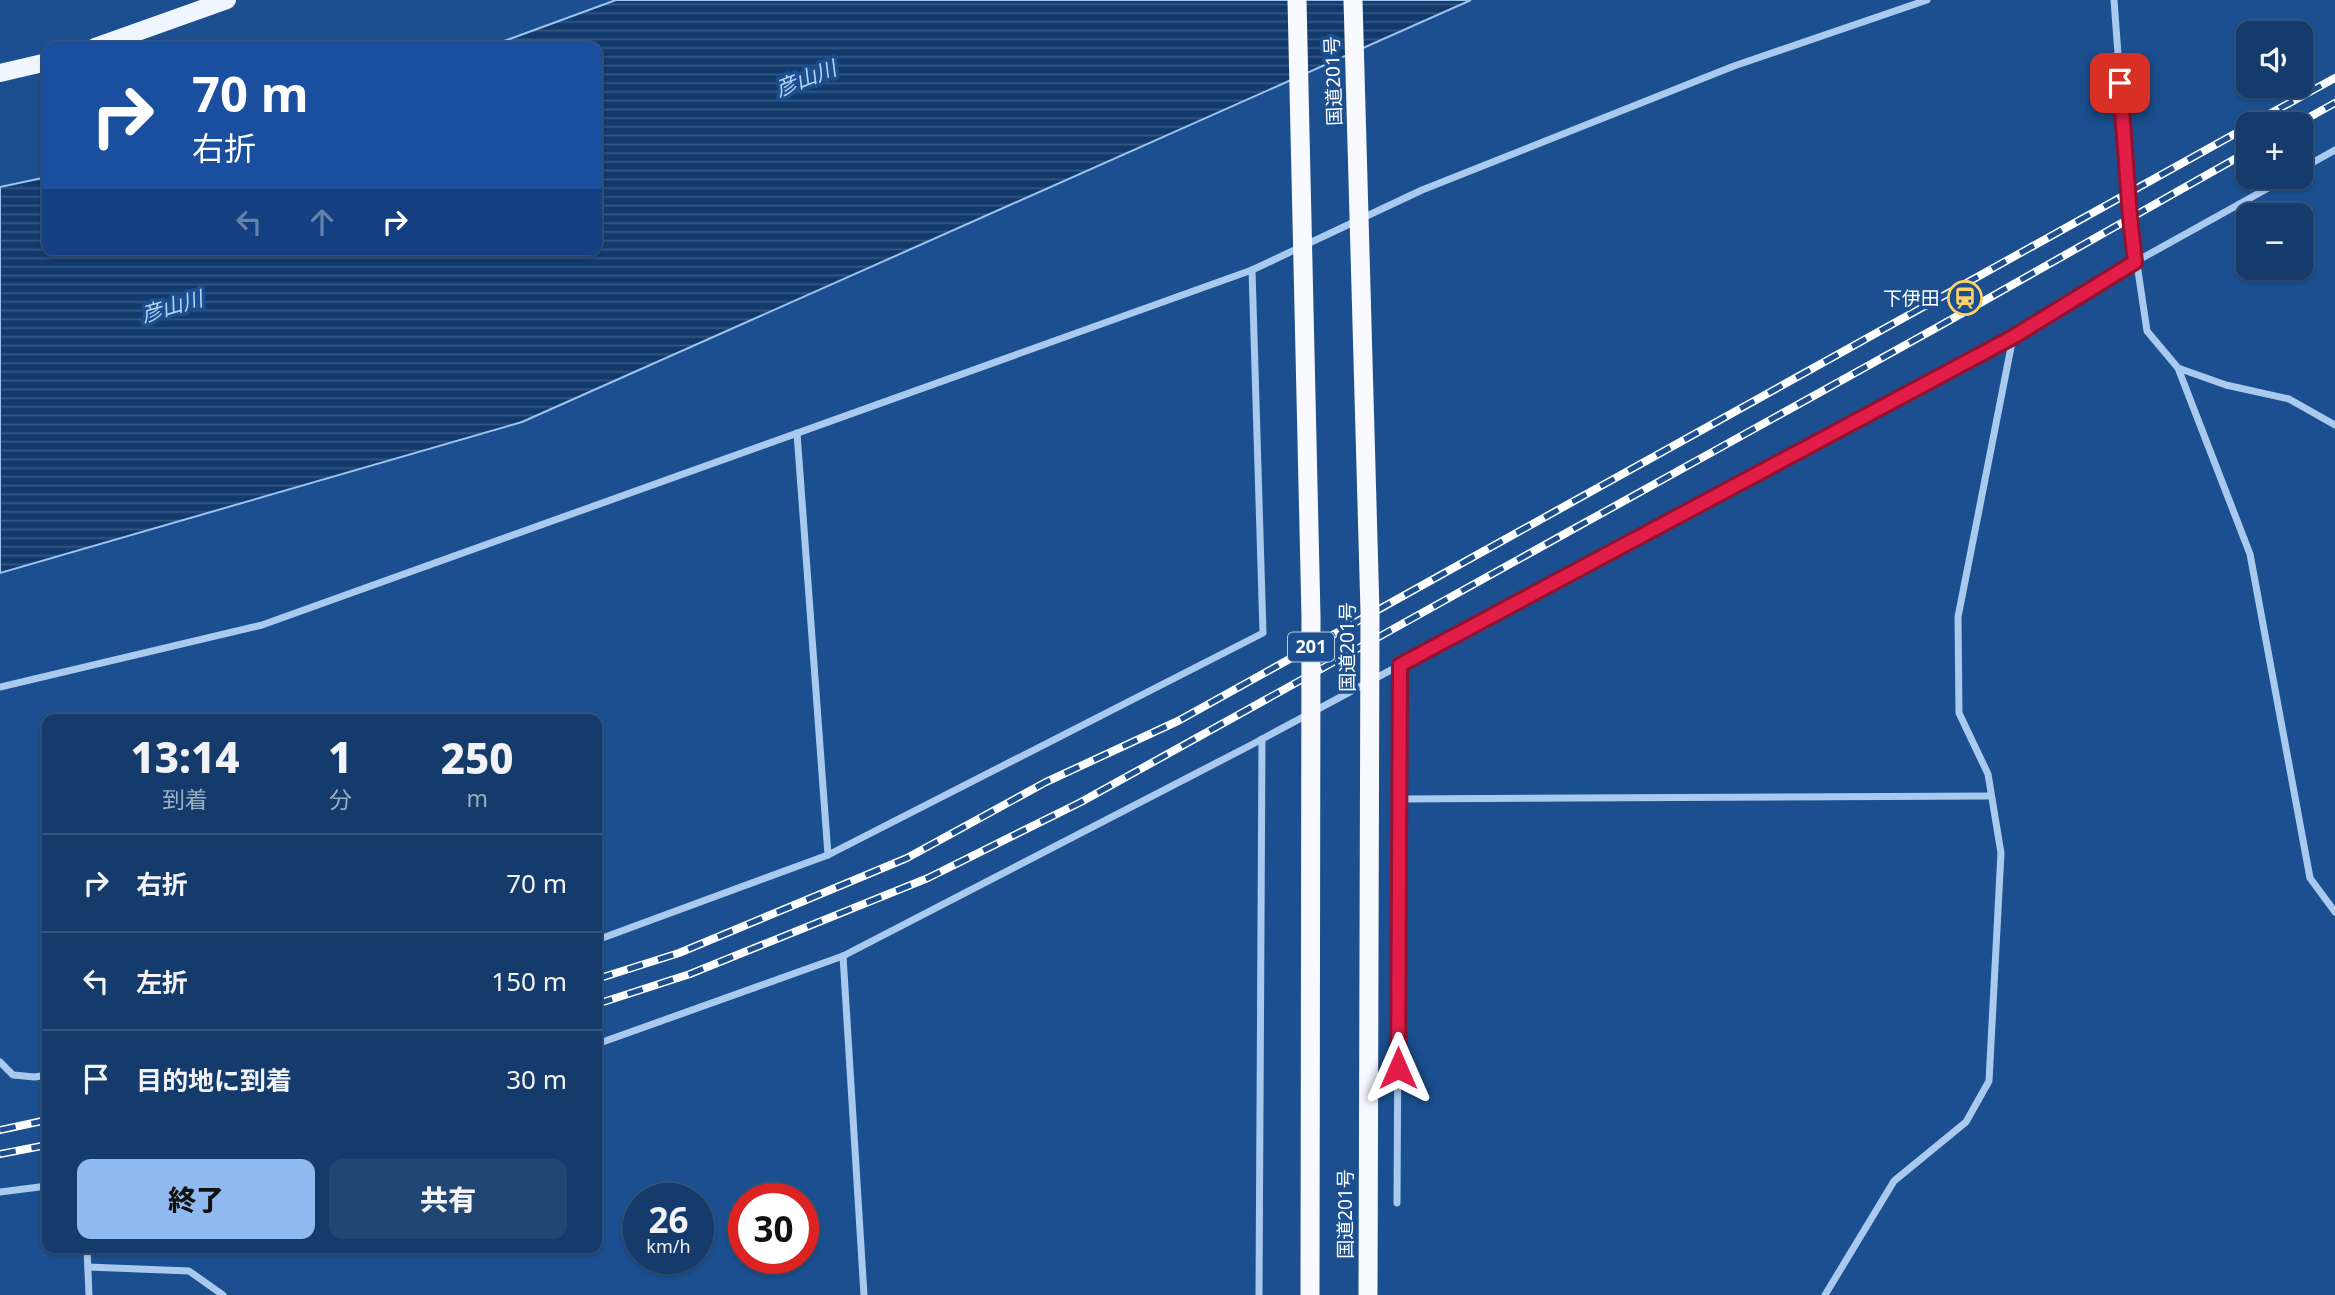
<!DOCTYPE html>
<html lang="ja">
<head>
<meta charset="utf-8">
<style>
	body { margin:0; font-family:"Noto Sans","Noto Sans JP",sans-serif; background:#214673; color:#f1f3f6; height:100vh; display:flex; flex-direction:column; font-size:26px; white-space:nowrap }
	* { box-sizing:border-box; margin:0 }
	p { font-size:23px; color:#9dadc1 }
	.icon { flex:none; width:38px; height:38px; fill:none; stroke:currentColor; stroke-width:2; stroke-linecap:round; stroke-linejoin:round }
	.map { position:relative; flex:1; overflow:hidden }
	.sheet { position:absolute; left:42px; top:714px; width:560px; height:539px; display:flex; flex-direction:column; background:#143b6b; border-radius:14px; box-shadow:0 2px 5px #0004,0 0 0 2px #33557e }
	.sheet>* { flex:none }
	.top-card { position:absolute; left:42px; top:42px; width:560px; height:214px; border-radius:14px; box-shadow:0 2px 5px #0004,0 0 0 2px #33557e; background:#1a4fa0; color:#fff; overflow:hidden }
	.buttons { position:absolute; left:2236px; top:21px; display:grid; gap:14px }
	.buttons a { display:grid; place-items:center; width:77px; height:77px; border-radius:14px; background:#143b6b; box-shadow:0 2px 5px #0004,0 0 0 2px #33557e; font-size:35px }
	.speed { position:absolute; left:623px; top:1183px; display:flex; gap:14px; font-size:35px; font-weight:700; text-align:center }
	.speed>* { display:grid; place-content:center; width:91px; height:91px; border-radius:50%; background:#143b6b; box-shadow:0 2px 5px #0004,0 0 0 2px #33557e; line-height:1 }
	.speed small { font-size:18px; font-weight:400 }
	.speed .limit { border:10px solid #d22; background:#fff; color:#111 }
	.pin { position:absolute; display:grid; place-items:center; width:60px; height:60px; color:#fff; margin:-30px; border-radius:14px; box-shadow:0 4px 10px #0006 }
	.me { position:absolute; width:77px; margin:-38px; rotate:0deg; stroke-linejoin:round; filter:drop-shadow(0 0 5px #0008) }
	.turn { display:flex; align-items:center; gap:24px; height:147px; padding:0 35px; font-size:32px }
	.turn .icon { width:91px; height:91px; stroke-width:2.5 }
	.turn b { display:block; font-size:49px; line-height:60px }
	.lanes { display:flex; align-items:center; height:66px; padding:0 35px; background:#0003; justify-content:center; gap:35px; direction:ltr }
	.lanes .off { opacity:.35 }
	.eta { display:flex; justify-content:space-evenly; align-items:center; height:119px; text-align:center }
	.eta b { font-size:42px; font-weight:800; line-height:49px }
	.button { display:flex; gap:14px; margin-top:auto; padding:14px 35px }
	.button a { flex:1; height:80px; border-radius:14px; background:#90b9f0; color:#111; font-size:28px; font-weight:800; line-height:80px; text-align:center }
	.button a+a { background:#214673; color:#f1f3f6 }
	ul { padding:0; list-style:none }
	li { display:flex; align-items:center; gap:21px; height:98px; padding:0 35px; border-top:2px solid #33557e }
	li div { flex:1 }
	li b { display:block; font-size:26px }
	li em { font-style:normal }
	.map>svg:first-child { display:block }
</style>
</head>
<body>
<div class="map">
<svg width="2335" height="1295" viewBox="0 0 2335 1295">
	<defs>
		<pattern id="water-rules" width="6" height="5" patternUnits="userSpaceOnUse" patternTransform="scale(1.75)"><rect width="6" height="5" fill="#123a6d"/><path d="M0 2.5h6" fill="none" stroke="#365883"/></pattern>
	</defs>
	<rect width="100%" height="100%" fill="#1b4f8f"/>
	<polygon fill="url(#water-rules)" stroke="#9cc4f0" stroke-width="2" points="616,0 1471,0 522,422 0,573 0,187 47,177 47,250 597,250 597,47 488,47"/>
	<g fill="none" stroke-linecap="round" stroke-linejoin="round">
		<g stroke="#a9c9ee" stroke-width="7">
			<polyline points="2114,0 2130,217 2147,331 2178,368 2226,385 2289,399 2335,425"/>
			<polyline points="2301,169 2335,150"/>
			<polyline points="2178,368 2250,554 2310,878 2335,912"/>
			<polyline points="0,687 262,625 1252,270 1422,190 1734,66 1927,0"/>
			<polyline points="1400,799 1991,796"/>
			<polyline points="828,855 1263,633 1252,270"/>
			<polyline points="597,940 828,855 797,433"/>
			<polyline points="843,956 864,1295"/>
			<polyline points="597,1044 843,956 1251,745 2013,337 2135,262 2288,177"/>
			<polyline points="0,1062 13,1075 35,1077 47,1075"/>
			<polyline points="0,1192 47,1186"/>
			<polyline points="1397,1203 1400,665"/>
			<polyline points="87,1248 89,1295"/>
			<polyline points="88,1267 189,1271 223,1295"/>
			<polyline points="1259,1295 1262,739"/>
			<polyline points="1825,1295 1894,1181 1966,1122 1989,1081 2001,853 1988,774 1959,713 1958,617 2013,337"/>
		</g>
		<g stroke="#f0f6ff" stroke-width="18">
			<polyline points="95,47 227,0"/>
			<polyline points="0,73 47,62"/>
		</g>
		<g stroke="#fff" stroke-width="8">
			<g id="rail">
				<polyline points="2251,124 2335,78"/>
				<polyline points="2297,124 2335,103"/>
				<polyline points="597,979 679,953 907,858 1046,782 1178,721 2249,126"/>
				<polyline points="597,1004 690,974 928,878 1081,802 1936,328 2249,151"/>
				<polyline points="0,1130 47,1120"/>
				<polyline points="0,1154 47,1145"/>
			</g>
		</g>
		<use href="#rail" stroke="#1b4f8f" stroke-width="5" stroke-dasharray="16" stroke-linecap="butt"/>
		<g stroke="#f8faff" stroke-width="19">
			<polyline points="1297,0 1311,617 1310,1295"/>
			<polyline points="1353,0 1370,612 1368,1295"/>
		</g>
	</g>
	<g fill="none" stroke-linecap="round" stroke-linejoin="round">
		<g stroke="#92132f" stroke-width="18">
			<polyline id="route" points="1398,1068 1400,665 2013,337 2135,262 2130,217 2120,83"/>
		</g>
		<use href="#route" stroke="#e11d48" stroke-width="12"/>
	</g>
	<defs>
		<g id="station-ring" transform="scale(1.75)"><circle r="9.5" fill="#1b4f8f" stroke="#ffd166" stroke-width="1.5"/><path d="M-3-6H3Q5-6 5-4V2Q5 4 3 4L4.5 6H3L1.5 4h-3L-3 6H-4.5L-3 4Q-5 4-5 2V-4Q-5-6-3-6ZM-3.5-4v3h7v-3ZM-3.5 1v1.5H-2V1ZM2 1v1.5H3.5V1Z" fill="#ffd166"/></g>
	</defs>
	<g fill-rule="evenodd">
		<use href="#station-ring" x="1965" y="298"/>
	</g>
	<g text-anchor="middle" stroke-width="7" stroke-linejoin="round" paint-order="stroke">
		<rect fill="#1b4f8f" stroke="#bbcadd" stroke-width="2" x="1288" y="632.5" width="46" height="29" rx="5"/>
		<g font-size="18" font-weight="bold" fill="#fff">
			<text x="1311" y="653">201</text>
		</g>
		<g font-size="19" fill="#fff" stroke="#1b4f8f">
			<text transform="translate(1333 81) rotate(-92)" y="7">国道201号</text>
			<text transform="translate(1347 647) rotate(-90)" y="7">国道201号</text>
			<text transform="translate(1345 1214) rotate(-90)" y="7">国道201号</text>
		</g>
		<g font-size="19" fill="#fff" stroke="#1b4f8f" text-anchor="end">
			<text x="1940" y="305">下伊田</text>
		</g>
		<g font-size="21" font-style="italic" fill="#b5d3f5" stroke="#1b4f8f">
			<text transform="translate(806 79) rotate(-21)" y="7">彦山川</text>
			<text transform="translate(172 307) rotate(-16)" y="7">彦山川</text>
		</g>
	</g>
</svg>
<div class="buttons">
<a><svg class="icon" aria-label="sound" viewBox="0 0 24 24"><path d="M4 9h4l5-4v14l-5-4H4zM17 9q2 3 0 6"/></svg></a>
<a>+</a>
<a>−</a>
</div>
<div class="speed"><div>26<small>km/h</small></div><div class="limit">30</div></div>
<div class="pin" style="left:2120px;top:83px;background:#d93025"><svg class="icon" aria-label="arrive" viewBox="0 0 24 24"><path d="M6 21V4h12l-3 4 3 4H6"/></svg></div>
<svg class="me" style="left:1398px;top:1068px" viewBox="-20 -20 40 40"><path d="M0-17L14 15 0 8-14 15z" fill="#e11d48" stroke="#fff" stroke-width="4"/></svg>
<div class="top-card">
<div class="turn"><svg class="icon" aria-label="right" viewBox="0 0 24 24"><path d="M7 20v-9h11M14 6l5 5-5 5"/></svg><div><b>70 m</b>右折</div></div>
<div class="lanes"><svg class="icon off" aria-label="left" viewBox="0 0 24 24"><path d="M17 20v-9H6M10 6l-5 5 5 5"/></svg><svg class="icon off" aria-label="ahead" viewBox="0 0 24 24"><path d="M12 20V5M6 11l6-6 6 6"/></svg><svg class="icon" aria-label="right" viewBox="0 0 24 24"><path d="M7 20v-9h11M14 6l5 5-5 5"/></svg></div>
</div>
<section class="sheet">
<div class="eta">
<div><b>13:14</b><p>到着</p></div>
<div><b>1</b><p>分</p></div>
<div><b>250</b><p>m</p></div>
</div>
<ul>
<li><svg class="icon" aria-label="right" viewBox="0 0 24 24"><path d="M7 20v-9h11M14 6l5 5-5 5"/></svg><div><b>右折</b></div><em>70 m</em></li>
<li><svg class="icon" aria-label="left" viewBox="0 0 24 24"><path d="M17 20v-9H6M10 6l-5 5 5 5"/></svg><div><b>左折</b></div><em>150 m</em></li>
<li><svg class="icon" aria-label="arrive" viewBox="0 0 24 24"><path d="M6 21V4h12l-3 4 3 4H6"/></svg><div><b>目的地に到着</b></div><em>30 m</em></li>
</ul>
<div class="button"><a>終了</a><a>共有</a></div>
</section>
</div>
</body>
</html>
